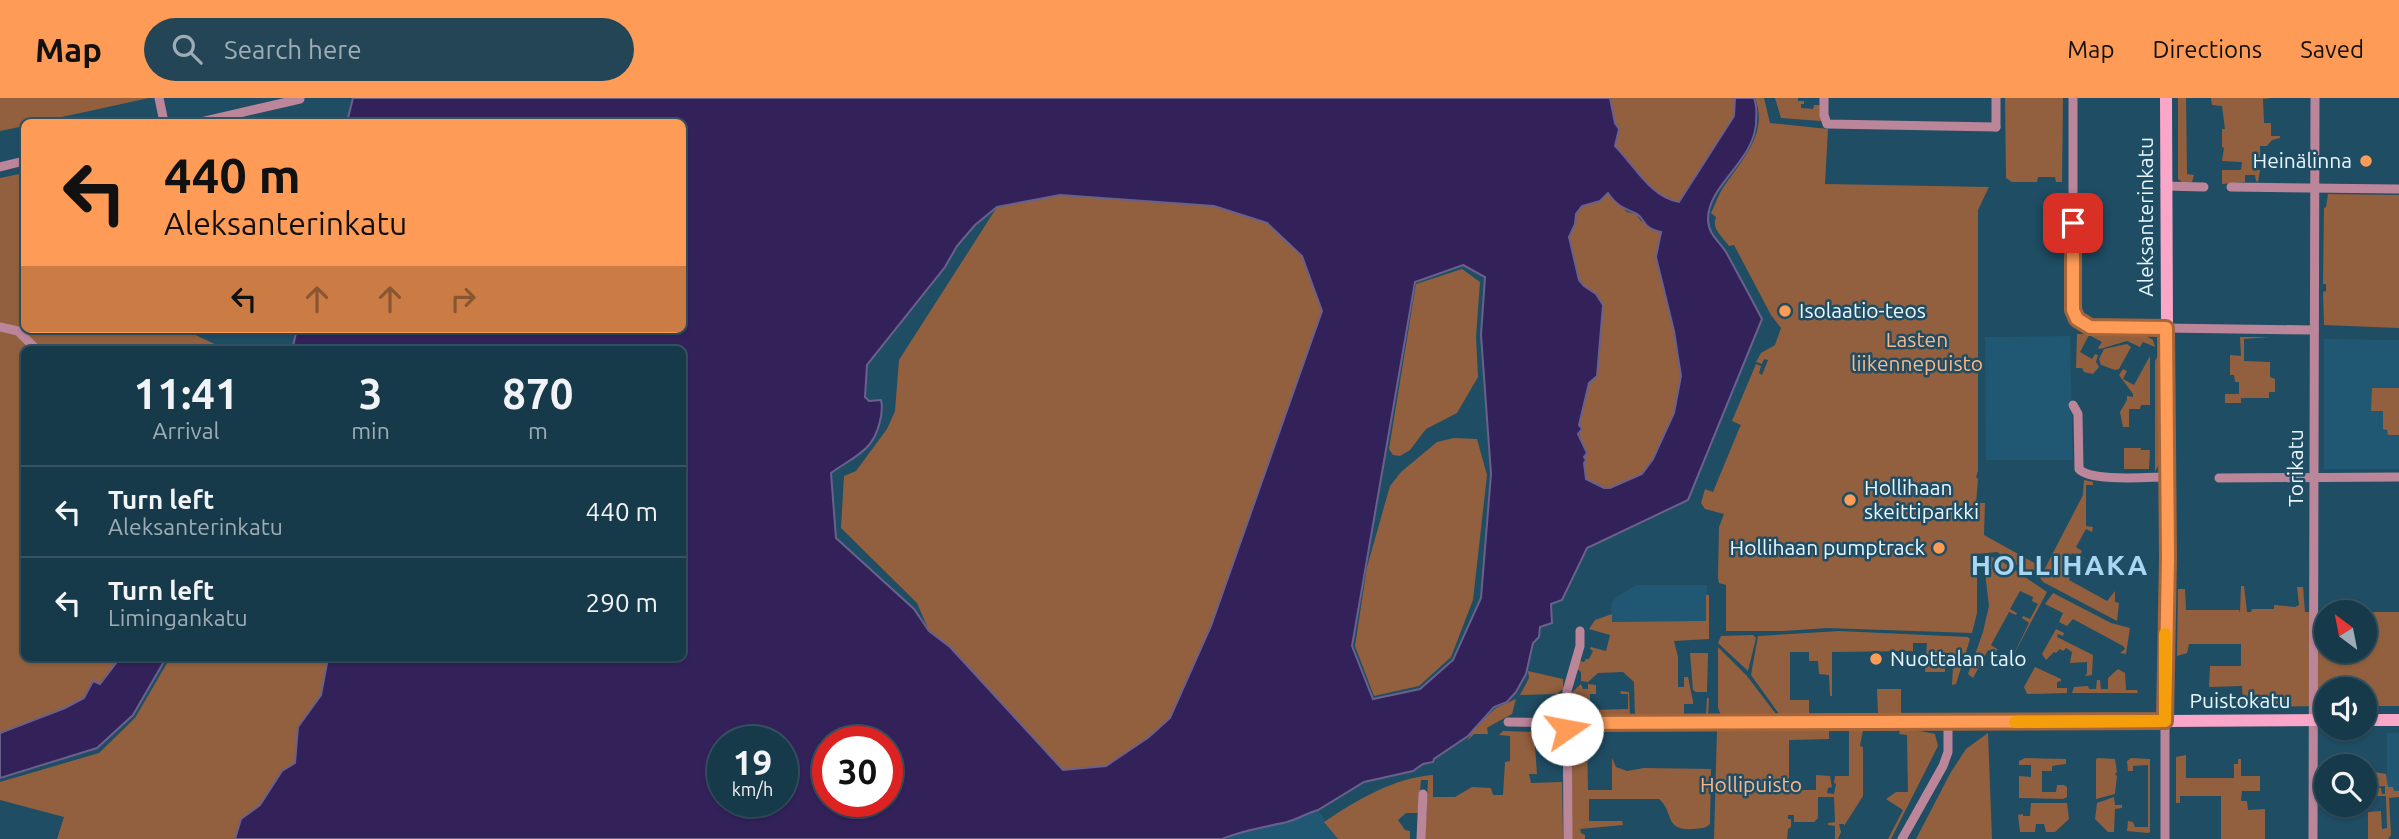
<!DOCTYPE html>
<html lang="en">
<head>
<meta charset="utf-8">
<style>
	body { margin:0; font-family:Ubuntu,sans-serif; background:#244555; color:#f1f3f6; height:100vh; display:flex; flex-direction:column; font-size:26px; white-space:nowrap }
	* { box-sizing:border-box; margin:0 }
	p { font-size:23px; color:#9eadb5 }
	.icon { flex:none; width:38px; height:38px; fill:none; stroke:currentColor; stroke-width:2; stroke-linecap:round; stroke-linejoin:round }
	.map { position:relative; flex:1; overflow:hidden }
	.panel { position:absolute; left:21px; top:248px; width:665px; height:315px; display:flex; flex-direction:column; background:#173a4b; border-radius:10px; box-shadow:0 2px 5px #0004,0 0 0 2px #365463 }
	.panel>* { flex:none }
	.hud { position:absolute; left:21px; top:21px; width:665px; height:214px; border-radius:10px; box-shadow:0 2px 5px #0004,0 0 0 2px #365463; background:#fe9c57; color:#111; overflow:hidden }
	.needle { width:46px; rotate:328deg }
	.fabs { position:absolute; left:2314px; top:502px; display:grid; gap:14px }
	.fabs a { display:grid; place-items:center; width:63px; height:63px; border-radius:50%; background:#173a4b; box-shadow:0 2px 5px #0004,0 0 0 2px #365463; font-size:35px }
	.speed { position:absolute; left:707px; top:628px; display:flex; gap:14px; font-size:35px; font-weight:700; text-align:center }
	.speed>* { display:grid; place-content:center; width:91px; height:91px; border-radius:50%; background:#173a4b; box-shadow:0 2px 5px #0004,0 0 0 2px #365463; line-height:1 }
	.speed small { font-size:18px; font-weight:400 }
	.speed .limit { border:10px solid #d22; background:#fff; color:#111 }
	.pin { position:absolute; display:grid; place-items:center; width:60px; height:60px; color:#fff; margin:-30px; border-radius:14px; box-shadow:0 4px 10px #0006 }
	.me { position:absolute; width:77px; margin:-38px; rotate:78deg; stroke-linejoin:round; filter:drop-shadow(0 0 5px #0008) }
	.turn { display:flex; align-items:center; gap:24px; height:147px; padding:0 28px; font-size:32px }
	.turn .icon { width:91px; height:91px; stroke-width:2.5 }
	.turn b { display:block; font-size:49px; line-height:60px }
	.lanes { display:flex; align-items:center; height:66px; padding:0 28px; background:#0003; justify-content:center; gap:35px; direction:ltr }
	.lanes .off { opacity:.35 }
	.eta { display:flex; justify-content:space-evenly; align-items:center; height:119px; text-align:center }
	.eta b { font-size:42px; font-weight:700; line-height:49px }
	ul { padding:0; list-style:none }
	li { display:flex; align-items:center; gap:21px; height:91px; padding:0 28px; border-top:2px solid #365463 }
	li div { flex:1 }
	li b { display:block; font-size:26px }
	li em { font-style:normal }
	header { display:flex; align-items:center; gap:42px; box-sizing:border-box; height:98px; padding:0 35px; background:#fe9c57; color:#111 }
	header strong { font-size:33px }
	nav { display:flex; gap:38px; margin-inline-start:auto; font-size:24px }
	.search { width:490px; height:63px; background:#244555; display:flex; align-items:center; gap:18px; box-sizing:border-box; padding:0 24px; border-radius:38px; color:#9eadb5; font-size:26px }
	.map>svg:first-child { display:block }
</style>
</head>
<body>
<header>
<strong>Map</strong>
<div class="search"><svg class="icon" aria-label="search" viewBox="0 0 24 24"><circle cx="10" cy="10" r="6"/><path d="M15 15l6 6"/></svg>Search here</div>
<nav><a>Map</a><a>Directions</a><a>Saved</a></nav>
</header>
<div class="map">
<svg width="2399" height="741" viewBox="0 0 2399 741">
	<rect width="100%" height="100%" fill="#1f4d64"/>
	<g fill="#205773">
		<polygon points="2070,238 2073,362 1986,362 1985,239"/>
		<polygon points="2324,241 2399,242 2399,371 2324,371"/>
		<polygon points="1637,487 1707,487 1706,541 1612,541 1611,507 1616,499"/>
		<rect x="2387" y="635" width="12" height="63"/>
		<polygon points="1318,712 1338,741 1222,741 1253,730 1289,723 1310,713"/>
	</g>
	<g fill="#92603e" fill-rule="evenodd">
		<polygon points="0,0 149,0 39,24 24,24 24,28 0,33"/>
		<path d="M1610,0H1735L1734,18L1679,104C1651,100 1634,67 1615,48L1619,31L1615,25Z"/>
		<path d="M1755,0H1764L1770,25L1828,31L1825,86L1989,89L1978,112V373L1976,379L1978,381L1976,405H1985L1984,437L2038,467L2032,477L1997,454L1977,456V515L1972,535L1827,530L1784,533H1726V487L1719,485L1718,479L1719,429L1724,416L1705,411L1701,405L1705,391L1713,394L1739,331L1741,327L1732,323L1756,266L1761,268L1759,275L1762,277L1768,262L1764,261L1762,266L1756,264L1761,255L1775,247L1781,230L1771,217L1734,147L1729,148C1723,139 1711,131 1716,119L1711,115C1714,109 1717,101 1720,95C1738,65 1770,38 1755,0Z"/>
		<polygon points="1775,0 1798,0 1798,3 1804,3 1804,6 1801,6 1801,10 1813,11 1814,7 1822,7 1821,23 1781,20"/>
		<polygon points="2005,0 2063,0 2062,84 2056,84 2055,79 2038,79 2037,84 2012,84 2006,80"/>
		<polygon points="2178,0 2186,0 2187,76 2194,77 2192,84 2182,84 2178,81"/>
		<polygon points="2197,0 2271,0 2263,1 2264,25 2271,25 2271,38 2280,38 2280,40 2272,42 2267,48 2260,48 2260,64 2257,64 2257,72 2260,72 2258,84 2256,83 2255,77 2245,77 2245,84 2222,86 2222,72 2241,72 2242,64 2222,63 2224,50 2222,49 2222,31 2225,31 2222,8 2212,7 2211,0"/>
		<polygon points="24,75 24,231 183,231 227,252 24,252 24,560 120,560 99,586 93,583 85,600 65,610 0,635 0,80"/>
		<polygon points="1608,95 1627,114 1636,116 1641,123 1661,134 1656,159 1674,233 1681,278 1674,315 1653,361 1642,376 1610,390 1604,390 1586,381 1584,358 1587,355 1580,342 1579,327 1589,285 1597,278 1603,207 1596,196 1584,188 1579,182 1569,139 1575,125 1576,116 1582,108 1600,103"/>
		<polygon points="2328,96 2399,97 2399,230 2324,227 2323,194 2326,193 2326,186 2323,186 2324,110 2326,109"/>
		<polygon points="1060,97 1214,108 1267,125 1302,158 1322,213 1211,528 1170,620 1149,639 1106,668 1062,672 929,533 917,505 841,430 844,378 856,373 887,331 895,313 899,262 997,109"/>
		<polygon points="1462,171 1480,184 1476,239 1478,279 1457,315 1426,331 1410,352 1400,358 1393,357 1389,351 1416,186"/>
		<polygon points="2077,236 2146,238 2153,242 2155,249 2143,244 2140,249 2127,243 2100,251 2098,250 2102,244 2089,237 2080,254 2092,261 2095,256 2098,257 2096,264 2099,269 2093,276 2084,274 2082,270 2076,270"/>
		<polygon points="2240,239 2270,239 2244,241 2244,263 2270,264 2270,279 2275,281 2275,294 2269,294 2269,300 2241,300 2241,305 2225,305 2225,296 2239,296 2239,284 2235,284 2234,277 2230,277 2230,257 2241,258"/>
		<polygon points="2127,246 2131,249 2119,271 2115,272 2101,267 2099,261 2104,251"/>
		<polygon points="2160,254 2159,366 2155,374 2155,263"/>
		<polygon points="2150,258 2150,307 2141,307 2140,311 2129,311 2129,329 2123,329 2120,314 2127,302 2127,298 2133,299 2133,296 2119,277 2123,271 2127,273 2123,281 2134,287"/>
		<polygon points="2372,290 2399,290 2399,337 2388,337 2387,332 2383,331 2383,313 2371,313"/>
		<polygon points="1454,340 1477,341 1487,377 1473,502 1451,559 1419,588 1374,598 1355,548 1367,469 1390,388 1401,374 1437,344"/>
		<polygon points="2124,350 2141,350 2141,352 2150,352 2149,371 2124,371"/>
		<polygon points="2084,382 2093,384 2093,387 2086,387 2086,428 2093,429 2092,434 2086,431 2076,449 2082,453 2080,458 2089,463 2072,455 2066,465 2070,468 2065,477 2070,479 2069,482 2107,503 2115,493 2115,504 2119,505 2117,523 2043,484 2040,480 2083,397"/>
		<polygon points="1989,459 1997,460 2047,494 2012,560 2029,525 2022,520 2023,518 2030,521 2038,506 2032,503 2033,499 2020,493 2010,511 2017,515 2016,517 2009,514 1991,547 1997,551 1995,556 1988,552 1973,580 1968,576 1983,534 1989,508 1984,466"/>
		<path d="M2241,488H2244L2247,514H2251L2252,511H2274V507L2295,509L2299,507L2297,489H2303L2305,514H2399V608H2364V592H2326V608L2243,609L2242,588L2209,589L2210,568H2241V546H2189L2187,555L2177,558L2178,491H2185L2186,512H2239L2240,514ZM2326,514H2364V553H2326Z"/>
		<polygon points="2053,495 2111,525 2130,530 2126,556 2120,555 2125,551 2123,548 2073,521 2067,528 2059,524 2063,515 2045,506"/>
		<polygon points="1706,497 1709,497 1709,541 1674,543 1678,559 1678,589 1684,589 1684,579 1688,579 1693,603 1693,606 1684,606 1684,616 1706,617 1707,600 1709,600 1708,619 1635,620 1634,584 1623,574 1598,575 1588,584 1581,583 1581,574 1577,571 1580,563 1584,564 1586,561 1589,561 1593,553 1590,551 1591,549 1606,553 1610,537 1589,531 1595,522 1612,516 1612,524 1706,523"/>
		<polygon points="2056,531 2064,535 2063,538 2058,536 2057,539 2093,557 2092,577 2085,578 2087,575 2087,564 2070,565 2072,554 2066,550 2063,553 2060,551 2056,555 2054,554 2046,562 2042,556"/>
		<polygon points="1839,533 1968,539 1970,541 1956,586 1952,587 1953,569 1945,569 1945,574 1925,574 1927,545 1913,545 1913,553 1832,554 1832,598 1830,598 1829,577 1819,576 1818,563 1809,563 1809,554 1790,554 1790,602 1809,602 1809,616 1816,616 1816,620 1782,620 1751,577 1758,538"/>
		<polygon points="1753,537 1756,540 1748,573 1718,545 1721,538"/>
		<polygon points="1718,549 1747,578 1779,620 1727,620 1721,617 1718,610"/>
		<polygon points="1690,555 1708,555 1707,594 1696,594 1693,592"/>
		<polygon points="170,560 328,560 321,597 298,629 295,665 282,673 260,707 241,721 235,741 57,741 64,719 0,702 0,684 99,655 135,620"/>
		<polygon points="2035,569 2061,581 2061,583 2057,584 2057,590 2067,590 2067,595 2027,596 2024,589"/>
		<polygon points="2118,571 2125,575 2126,592 2137,592 2138,595 2072,595 2074,589 2088,588 2089,591 2096,591 2097,582 2100,582 2101,591 2108,591 2108,580"/>
		<polygon points="1528,573 1563,581 1563,591 1558,595 1562,598 1562,604 1558,604 1558,598 1555,596 1520,597 1529,580"/>
		<polygon points="1581,586 1583,591 1588,591 1588,586 1596,587 1596,596 1590,596 1590,612 1628,611 1628,596 1621,596 1620,593 1629,594 1630,620 1574,619 1571,617 1571,595"/>
		<polygon points="1877,591 1901,591 1901,616 1909,616 1908,620 1872,620 1871,616 1878,615"/>
		<polygon points="1516,601 1512,616 1490,628 1487,630 1488,636 1474,636 1467,643 1476,628 1496,610"/>
		<polygon points="1829,632 1829,641 1789,642 1789,692 1816,692 1816,677 1830,678 1832,689 1828,690 1827,695 1834,696 1836,686 1834,685 1835,678 1849,678 1849,632 1863,632 1860,648 1863,649 1863,698 1844,728 1844,726 1839,726 1841,734 1838,741 1835,741 1835,728 1828,727 1828,725 1835,724 1834,699 1818,699 1818,720 1814,724 1794,724 1794,717 1788,717 1788,721 1791,721 1791,729 1788,731 1787,741 1714,741 1717,633"/>
		<polygon points="1900,632 1915,632 1935,636 1938,648 1891,741 1888,741 1903,712 1886,701 1896,694 1908,694 1907,637 1899,636"/>
		<path d="M1503,633L1534,634L1537,676H1529L1531,685L1562,684L1563,741H1425L1428,682H1421L1418,715H1406L1398,722L1405,732L1410,733V741H1338L1324,724C1357,702 1393,680 1433,677V699H1455L1472,689L1491,690L1493,697H1503L1505,664L1510,663V638L1499,637Z"/>
		<path d="M1570,633H1593L1594,644L1587,645L1588,692H1612V660L1616,669L1627,673L1644,670L1711,671L1710,726C1705,731 1701,730 1694,731C1663,733 1675,715 1659,701H1589V723H1622L1623,727L1580,731L1581,735L1585,737V741H1571Z"/>
		<polygon points="1988,635 1992,741 1916,741 1951,674 1966,651"/>
		<polygon points="2186,657 2186,680 2234,680 2234,666 2238,666 2238,661 2241,661 2241,678 2260,678 2260,693 2242,693 2241,703 2247,703 2248,712 2265,711 2265,741 2221,741 2221,698 2180,698 2180,705 2176,705 2176,659"/>
		<polygon points="2025,660 2066,661 2066,666 2052,668 2052,673 2042,673 2042,694 2056,694 2057,687 2064,687 2067,689 2067,699 2063,701 2019,700 2019,678 2031,679 2031,667 2019,667 2019,663"/>
		<polygon points="2098,660 2115,661 2117,674 2115,676 2117,678 2115,696 2096,701 2096,661"/>
		<polygon points="2131,660 2150,661 2150,734 2148,735 2127,733 2128,723 2133,724 2135,729 2148,729 2148,667 2133,668 2133,673 2128,673 2127,663"/>
		<polygon points="2369,674 2374,674 2374,690 2381,690 2382,696 2385,696 2385,688 2375,689 2375,674 2386,676 2388,689 2393,689 2394,693 2399,693 2399,699 2389,700 2391,737 2388,741 2368,741 2368,714 2381,713 2382,731 2387,730 2386,698 2364,698 2364,676 2369,676"/>
		<polygon points="2114,699 2115,707 2122,707 2122,710 2115,711 2114,734 2108,734 2095,721 2097,705"/>
		<polygon points="2031,705 2067,705 2069,721 2055,734 2046,734 2044,726 2036,726 2035,734 2020,734 2018,717 2023,716 2023,718 2030,718"/>
	</g>
	<g fill="#33215a" stroke="#69618c" stroke-width="2" fill-rule="evenodd">
		<path d="M353,0H1610L1615,25L1619,31L1615,48C1634,67 1651,100 1679,104L1734,18L1735,0H1754C1758,10 1756,16 1756,26C1753,64 1708,87 1708,121C1708,136 1719,143 1726,154C1738,176 1750,198 1762,221L1688,402L1587,450L1562,502L1551,506L1552,525L1540,529L1539,539L1533,545L1526,576L1516,594L1507,604L1494,609L1468,638L1434,661L1433,664L1423,666L1413,673L1364,684L1318,712C1307,715 1298,721 1287,724C1265,729 1243,732 1222,741H235L241,721L260,707L282,673L295,665L298,629L321,597L328,560H682V252H292L297,231H682V24H347ZM1608,95C1615,106 1623,110 1635,115C1646,120 1641,130 1661,134L1656,159L1674,233L1681,278L1674,315L1653,361L1642,376L1610,390H1604L1586,381L1584,365L1586,362L1584,359L1587,355L1578,336L1582,331L1579,327L1589,285L1597,278L1603,207L1596,196L1584,188L1579,182L1569,139L1575,126L1576,116L1582,108L1600,103ZM1060,97L1214,108L1267,125L1302,158L1322,213L1211,528L1170,620L1149,639L1106,668L1063,672L950,549L929,533L914,511L836,440L831,375C843,366 860,358 869,347C878,336 884,315 881,302L869,303L865,299L867,267L945,169L957,148L975,127L997,109ZM1463,167L1485,179L1481,237L1491,376L1481,500L1453,562L1420,591L1373,601L1352,548L1415,184ZM723,644H782V704H723ZM828,644H887V704H828Z"/>
		<polygon points="120,560 166,560 133,617 97,650 0,680 0,635 65,610 84,600 93,583 100,586"/>
	</g>
	<g fill="none" stroke-linecap="round" stroke-linejoin="round">
		<g stroke="#bb859a" stroke-width="9">
			<polyline points="159,0 164,24"/>
			<polyline points="1824,0 1824,17 1827,26 1996,29"/>
			<polyline points="2073,0 2073,212 2077,221 2090,229 2314,232"/>
			<polyline points="201,24 300,1"/>
			<polyline points="1996,29 1996,0"/>
			<polyline points="0,69 24,63"/>
			<polyline points="2165,88 2204,89"/>
			<polyline points="2231,89 2399,91"/>
			<polyline points="0,229 18,233 37,252"/>
			<path d="M2073,307L2078,316L2079,371C2090,384 2149,379 2168,379"/>
			<polyline points="2219,380 2399,379"/>
			<polyline points="1508,624 1713,626 2165,623 2165,741"/>
			<polyline points="1421,741 1423,696"/>
			<polyline points="1568,741 1567,593 1580,548 1580,533"/>
			<polyline points="1902,741 1943,668 1948,654 1948,624"/>
			<polyline points="2313,741 2315,0"/>
		</g>
		<g stroke="#faa6c8" stroke-width="12">
			<polyline points="2166,0 2168,460 2165,623 2326,622"/>
			<polyline points="2364,622 2399,622"/>
		</g>
	</g>
	<g fill="none" stroke-linecap="round" stroke-linejoin="round">
		<g stroke="#a56539" stroke-width="18">
			<polyline id="route" points="1567,631 1567,625 2165,623 2168,460 2166,230 2090,229 2077,221 2073,212 2073,125"/>
		</g>
		<use href="#route" stroke="#fe9c57" stroke-width="12"/>
		<polyline stroke="#f59e0b" stroke-width="12" points="2015,624 2165,623 2165,536"/>
	</g>
	<g fill="#fe9c57" stroke="#1f4d64" stroke-width="2.5">
		<circle cx="2366" cy="63" r="7"/>
		<circle cx="1785" cy="213" r="7"/>
		<circle cx="1850" cy="402" r="7"/>
		<circle cx="1939" cy="450" r="7"/>
		<circle cx="1876" cy="561" r="7"/>
	</g>
	<g text-anchor="middle" stroke-width="5" stroke-linejoin="round" paint-order="stroke">
		<g font-size="21" fill="#e8f6ff" stroke="#1f4d64" text-anchor="start">
			<text x="2352" y="70" text-anchor="end">Heinälinna</text>
			<text x="1799" y="220">Isolaatio-teos</text>
			<text x="1864" y="397">Hollihaan<tspan x="1864" dy="24">skeittiparkki</tspan></text>
			<text x="1925" y="457" text-anchor="end">Hollihaan pumptrack</text>
			<text x="1890" y="568">Nuottalan talo</text>
		</g>
		<g font-size="21" fill="#e8f6ff" stroke="#1f4d64">
			<text transform="translate(2146 119) rotate(-90)" y="7">Aleksanterinkatu</text>
			<text transform="translate(2296 370) rotate(-90)" y="7">Torikatu</text>
			<text x="2240" y="610">Puistokatu</text>
		</g>
		<g font-size="21" fill="#fcb688" stroke="#1f4d64">
			<text x="1917" y="249">Lasten<tspan x="1917" dy="24">liikennepuisto</tspan></text>
			<text x="1751" y="694">Hollipuisto</text>
		</g>
		<g font-size="28" font-weight="bold" letter-spacing="2" fill="#a7d7f3" stroke="#1f4d64">
			<text x="2060" y="477">HOLLIHAKA</text>
		</g>
	</g>
</svg>
<div class="fabs">
<a><svg class="needle" viewBox="-14 -14 28 28"><path d="M0-13l5 13h-10z" fill="#e53935"/><path d="M0 13l5-13h-10z" fill="#9eadb5"/></svg></a>
<a><svg class="icon" aria-label="sound" viewBox="0 0 24 24"><path d="M4 9h4l5-4v14l-5-4H4zM17 9q2 3 0 6"/></svg></a>
<a><svg class="icon" aria-label="search" viewBox="0 0 24 24"><circle cx="10" cy="10" r="6"/><path d="M15 15l6 6"/></svg></a>
</div>
<div class="speed"><div>19<small>km/h</small></div><div class="limit">30</div></div>
<div class="pin" style="left:2073px;top:125px;background:#d93025"><svg class="icon" aria-label="arrive" viewBox="0 0 24 24"><path d="M6 21V4h12l-3 4 3 4H6"/></svg></div>
<svg class="me" style="left:1567px;top:631px" viewBox="-20 -20 40 40"><circle r="19" fill="#fff"/><path d="M0-13L10 11 0 6-10 11z" fill="#fe9c57"/></svg>
<div class="hud">
<div class="turn"><svg class="icon" aria-label="left" viewBox="0 0 24 24"><path d="M17 20v-9H6M10 6l-5 5 5 5"/></svg><div><b>440 m</b>Aleksanterinkatu</div></div>
<div class="lanes"><svg class="icon" aria-label="left" viewBox="0 0 24 24"><path d="M17 20v-9H6M10 6l-5 5 5 5"/></svg><svg class="icon off" aria-label="ahead" viewBox="0 0 24 24"><path d="M12 20V5M6 11l6-6 6 6"/></svg><svg class="icon off" aria-label="ahead" viewBox="0 0 24 24"><path d="M12 20V5M6 11l6-6 6 6"/></svg><svg class="icon off" aria-label="right" viewBox="0 0 24 24"><path d="M7 20v-9h11M14 6l5 5-5 5"/></svg></div>
</div>
<section class="panel">
<div class="eta">
<div><b>11:41</b><p>Arrival</p></div>
<div><b>3</b><p>min</p></div>
<div><b>870</b><p>m</p></div>
</div>
<ul>
<li><svg class="icon" aria-label="left" viewBox="0 0 24 24"><path d="M17 20v-9H6M10 6l-5 5 5 5"/></svg><div><b>Turn left</b><p>Aleksanterinkatu</p></div><em>440 m</em></li>
<li><svg class="icon" aria-label="left" viewBox="0 0 24 24"><path d="M17 20v-9H6M10 6l-5 5 5 5"/></svg><div><b>Turn left</b><p>Limingankatu</p></div><em>290 m</em></li>
</ul>
</section>
</div>
</body>
</html>
